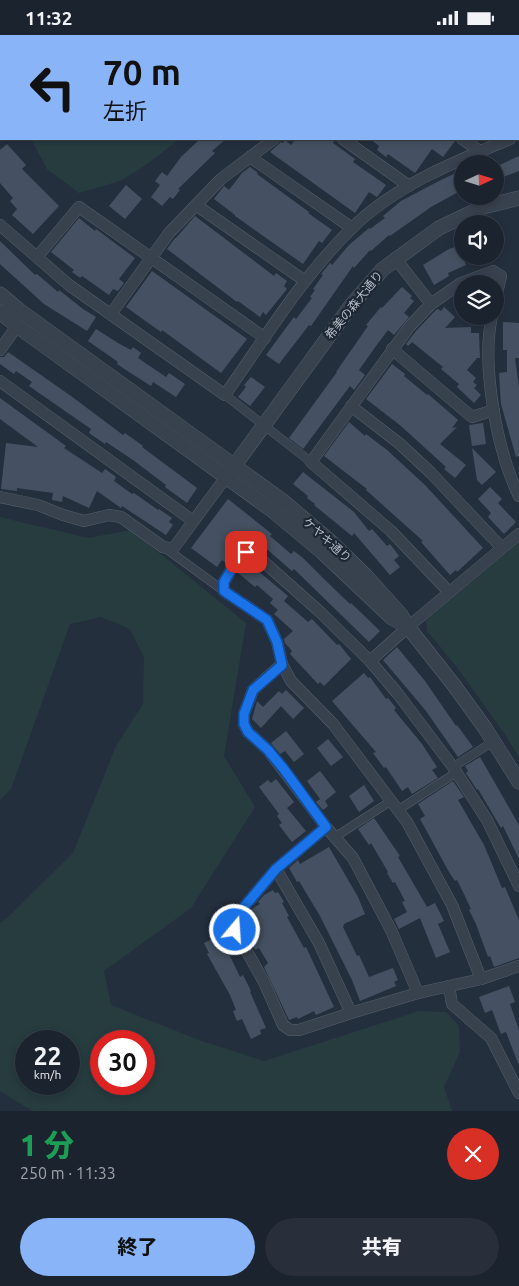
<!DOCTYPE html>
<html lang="ja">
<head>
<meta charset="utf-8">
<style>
	body { margin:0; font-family:Ubuntu,"Noto Sans JP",sans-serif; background:#282f3a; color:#f1f3f6; height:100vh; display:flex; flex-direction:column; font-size:19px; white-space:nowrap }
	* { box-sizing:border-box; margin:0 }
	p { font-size:16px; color:#a0a4aa }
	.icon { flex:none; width:28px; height:28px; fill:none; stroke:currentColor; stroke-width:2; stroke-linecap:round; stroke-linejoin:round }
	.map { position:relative; height:1076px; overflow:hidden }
	.panel { display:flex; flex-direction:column; background:#1b232e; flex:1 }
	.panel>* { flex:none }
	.hud { position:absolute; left:0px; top:0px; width:520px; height:105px; box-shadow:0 2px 8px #0003,0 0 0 1px #39404a; background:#8ab4f8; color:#111; overflow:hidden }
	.needle { width:32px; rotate:86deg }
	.fabs { position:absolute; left:454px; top:120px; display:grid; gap:10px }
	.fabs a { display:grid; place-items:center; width:50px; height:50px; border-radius:50%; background:#1b232e; box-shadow:0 2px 8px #0003,0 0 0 1px #39404a; font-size:25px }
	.speed { position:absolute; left:15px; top:995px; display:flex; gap:10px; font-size:25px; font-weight:700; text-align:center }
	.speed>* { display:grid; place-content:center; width:65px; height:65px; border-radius:50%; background:#1b232e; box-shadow:0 2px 8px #0003,0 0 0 1px #39404a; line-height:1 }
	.speed small { font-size:12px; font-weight:400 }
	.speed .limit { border:8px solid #d22; background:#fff; color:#111 }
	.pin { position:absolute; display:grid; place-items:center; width:42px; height:42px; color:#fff; margin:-21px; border-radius:10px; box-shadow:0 2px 8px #0006 }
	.me { position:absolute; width:55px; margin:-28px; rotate:18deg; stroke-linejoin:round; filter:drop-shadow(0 0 4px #0008) }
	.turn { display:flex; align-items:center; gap:18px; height:105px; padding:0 20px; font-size:22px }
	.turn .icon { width:65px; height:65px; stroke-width:2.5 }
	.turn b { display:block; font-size:35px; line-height:42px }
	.round { display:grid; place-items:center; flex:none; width:52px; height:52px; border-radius:26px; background:#282f3a }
	.summary { display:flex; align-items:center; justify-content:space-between; height:85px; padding:0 20px }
	h1 { font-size:30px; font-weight:800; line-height:38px; color:#1e9e55 }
	.cta { display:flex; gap:10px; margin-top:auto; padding:10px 20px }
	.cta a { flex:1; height:58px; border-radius:30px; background:#8ab4f8; color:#111; font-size:20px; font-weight:800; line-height:58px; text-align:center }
	.cta a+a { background:#282f3a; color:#f1f3f6 }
	.status { display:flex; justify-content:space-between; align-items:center; height:35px; padding:0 25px; background:#1b232e; direction:ltr }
	.status svg { height:14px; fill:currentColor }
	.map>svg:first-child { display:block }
</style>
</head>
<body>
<div class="status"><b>11:32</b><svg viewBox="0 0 49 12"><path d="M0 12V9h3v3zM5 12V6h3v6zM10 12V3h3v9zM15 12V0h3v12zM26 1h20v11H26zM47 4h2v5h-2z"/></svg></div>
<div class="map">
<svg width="519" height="1076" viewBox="0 0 519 1076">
	<rect width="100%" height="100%" fill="#242f3e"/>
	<g fill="#263c3f" fill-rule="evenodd">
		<polygon points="0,0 315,0 1,1 1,57"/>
		<polygon points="31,104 180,104 143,132 120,146 79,158 47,134"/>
		<path d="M0,482L88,503L131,495L246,588L224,721L255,772L191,873L104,936L111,970L199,1005L264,1026L419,976L446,977L459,991L460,1017L444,1052L452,1076H32L0,1056V888L6,884L73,818L116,711L143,669L144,623L130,594L101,582L70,589L11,754L0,765ZM26,1006H69V1049H26ZM101,1006H144V1049H101Z"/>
		<polygon points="519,507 519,722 504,698 456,631 427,596 426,585"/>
	</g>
	<g fill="#455162">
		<polygon points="200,104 226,104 212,116 215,118 178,154 180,155 173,164 170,162 162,171 151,162 160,150 155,146 162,137 167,141 181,122"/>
		<polygon points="296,104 335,104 333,108 355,124 353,127 386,150 377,162 369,157 355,178 270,117 281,107 283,108 285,105 291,110"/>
		<polygon points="370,104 455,104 455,106 443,122 432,114 415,138 388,119 386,122 377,115 379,111"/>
		<polygon points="7,109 26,130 22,134 59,171 33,199 12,180 17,174 10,166 13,163 0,148 0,115"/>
		<polygon points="519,121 519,136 495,145 495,132"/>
		<polygon points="250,132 258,138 257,139 309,177 308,178 332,195 322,208 319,206 303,229 235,181 235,180 214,164 224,151 229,155 242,138"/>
		<polygon points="462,135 462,155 431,172 390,201 389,200 371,216 370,215 354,233 353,231 311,291 309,290 279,329 266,320 294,282 296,284 312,263 310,262 315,255 313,254 323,240 321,239 330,228 332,230 349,210 369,193 370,194 385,183 383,181 401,166 439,146"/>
		<polygon points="126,150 142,164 125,184 109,171"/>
		<polygon points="195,181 274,241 276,238 287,246 284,251 287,254 266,280 263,277 260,282 238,266 237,267 167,214 175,203 176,203"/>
		<polygon points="79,183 95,196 96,194 135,223 119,244 124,248 118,256 113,254 109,260 82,241 80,243 72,237 74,235 51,217"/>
		<polygon points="0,206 35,240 37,239 58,257 59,255 83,274 96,282 87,296 44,269 0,229"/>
		<polygon points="462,209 462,221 466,230 448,238 449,241 434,250 423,230 449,214"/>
		<polygon points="152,236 247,304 221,338 162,295 161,297 126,272"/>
		<polygon points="402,252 412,261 410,263 414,266 404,278 409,282 394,300 388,295 376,311 359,335 365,340 354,355 350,351 303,414 289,403 337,337 336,337 368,291 366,290 381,272 382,273"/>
		<polygon points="444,272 455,282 445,293 471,292 471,298 479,298 480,323 477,323 467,335 476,343 473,347 477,350 474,353 481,360 474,368 457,352 459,349 441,334 443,332 412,307 408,311 406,309 416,296 436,275 438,274 441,276"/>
		<polygon points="503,287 519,288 519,323 515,323 519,352 519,421 516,422 501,369 499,338 507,337 507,315 503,315"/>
		<polygon points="96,294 118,308 131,315 133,312 141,318 138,323 166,342 169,338 185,349 176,362 153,347 151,351 129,337 117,329 118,327 88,306"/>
		<polygon points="8,317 71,361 123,400 125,398 143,411 142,412 197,453 187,468 165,452 166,450 133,425 106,407 105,409 89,398 91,394 29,351 32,347 16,336 14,339 0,329 0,322 4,322"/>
		<polygon points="392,329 405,339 404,341 427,360 428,359 458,385 452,393 457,392 440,409 466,430 455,443 444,434 446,432 401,391 366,364"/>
		<polygon points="251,342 265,352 250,371 238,362 246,352 244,350"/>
		<polygon points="0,363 66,411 64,413 102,438 105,434 116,442 114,446 132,459 134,458 158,475 159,474 172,483 169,487 173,490 166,500 122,471 121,473 97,456 89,473 63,461 62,467 52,465 53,458 17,453 17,456 1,454 6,408 38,412 0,384"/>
		<polygon points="349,387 365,401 366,399 387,415 425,450 483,513 457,537 456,535 450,540 421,507 423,506 366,455 367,454 324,421"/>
		<polygon points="483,388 486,409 472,411 469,390"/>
		<polygon points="472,413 496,437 482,450 477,445"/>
		<polygon points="303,437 354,477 369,496 372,494 387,511 390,509 399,521 394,525 400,532 390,540 354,498 352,501 314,470 315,469 307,463 308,461 293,449"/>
		<polygon points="490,452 502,464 498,468 516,487 504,499 488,482 491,478 478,464"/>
		<polygon points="228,464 272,499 270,501 291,519 294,516 303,523 325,545 350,569 351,568 380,596 369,607 294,534 292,536 247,497 226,528 222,525 217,532 191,513"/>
		<polygon points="245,525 288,561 284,566 308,587 312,584 337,610 339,609 351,624 324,651 320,647 318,649 290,619 292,616 285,608 284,604 293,596 274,579 278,575 270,568 273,564 257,550 255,552 238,538"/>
		<polygon points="397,612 425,646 456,691 457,690 473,712 458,722 426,676 383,625"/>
		<polygon points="364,638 368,643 370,642 386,664 388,663 396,673 394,675 422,709 437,732 432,735 438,743 412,759 408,752 402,756 386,732 384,733 373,718 376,717 332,666"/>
		<polygon points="286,655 304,673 293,684 281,671 261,693 252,684 257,666 263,672 279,656 282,659"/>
		<polygon points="286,696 304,719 294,727 285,716 280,719 271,708"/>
		<polygon points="328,704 343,722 331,731 317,713"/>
		<polygon points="480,722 519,790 519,824 503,791 501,793 478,754 477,755 466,738 468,736 465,731"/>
		<polygon points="320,736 336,757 325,766 328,771 323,775 316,767 320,764 307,746"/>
		<polygon points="276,744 294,767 287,773 306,796 292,807 279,790 282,788 277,781 279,779 259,752 268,745 271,748"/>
		<polygon points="453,746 464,762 458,765 484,810 502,853 505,852 519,885 519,923 494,932 490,921 488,922 476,889 469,875 471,874 464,859 457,845 455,846 449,837 420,784 425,781 418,769"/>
		<polygon points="364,750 374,766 359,777 349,761"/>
		<polygon points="374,783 400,821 398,822 427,872 435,868 444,886 438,889 450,917 436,923 420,883 399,894 394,884 407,877 402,867 405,866 395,847 393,848 387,838 388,837 371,808 369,810 358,794"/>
		<polygon points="329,812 358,862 365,879 344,889 343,892 357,921 359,920 369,942 393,933 398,945 394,947 396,951 360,966 352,945 320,881 299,846 297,847 289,833 298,825 300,829"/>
		<polygon points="273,855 275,858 278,857 284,867 282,868 289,881 287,882 304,913 306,912 334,972 316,980 314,976 298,984 297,982 289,985 264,932 268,928 259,913 255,915 250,906 252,905 241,887 253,873 260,869 258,867 264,860"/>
		<polygon points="220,900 240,942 243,940 251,956 250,957 266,993 260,995 261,999 251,1004 242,984 237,986 233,976 236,975 230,960 207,919 209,918 204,908"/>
		<polygon points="509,951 515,967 510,969 519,995 519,1028 518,1028 506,997 501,999 492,975 485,978 479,962"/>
	</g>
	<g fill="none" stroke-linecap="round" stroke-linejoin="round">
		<g stroke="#565f6c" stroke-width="9">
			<g id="pedestrian">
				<polyline points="225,360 311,427"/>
				<polyline points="165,513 224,556"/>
				<polyline points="453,732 494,706"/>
				<polyline points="398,775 457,737"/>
				<polyline points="335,802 391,766"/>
			</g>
		</g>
		<g stroke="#565f6c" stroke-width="12">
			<g id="minor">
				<polyline points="436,0 438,1"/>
				<polyline points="404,1 406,0"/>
				<polyline points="343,104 409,151"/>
				<polyline points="462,104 480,116"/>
				<polyline points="250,122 352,193"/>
				<polyline points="196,170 305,246"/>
				<path d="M0,190L69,250L225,360C265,303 302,242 352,193C396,150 454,127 510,104"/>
				<polyline points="37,222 79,172 265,303"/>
				<polyline points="395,223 431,269"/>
				<polyline points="111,279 169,198 221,144 274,104"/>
				<path d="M492,281C481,330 497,416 519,461"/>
				<polyline points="392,314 472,382 494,375"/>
				<polyline points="0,315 17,291"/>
				<polyline points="0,346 193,486"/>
				<polyline points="351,371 400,409 431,438 502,513"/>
				<polyline points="0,462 38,470 63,480 84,486 109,480 121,482 163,512 173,514 226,442"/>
				<polyline points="449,557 391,496 311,427 410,291 431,269 461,248 493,236 501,241 495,266"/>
				<polyline points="370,626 408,592 519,499"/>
				<polyline points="282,629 253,655 244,679 244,689 248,697 268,715 326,792 353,823 391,895 418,958"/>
				<polyline points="326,792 276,834 233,885 235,895 264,947 283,990 290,995 299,995 351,978 418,958 481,944 519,931"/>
				<polyline points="276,834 319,908 351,978"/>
				<polyline points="481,944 452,870 407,787 333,689 291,646 282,629 277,607 267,585 224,556 224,547 240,519 246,517 255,519 320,577 370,626 398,659 453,732 487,785 519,851"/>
				<polyline points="449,951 452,969 491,1003 519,1058"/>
			</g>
		</g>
		<g stroke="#565f6c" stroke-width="15">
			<g id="tertiary">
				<polyline points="0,259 19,275 283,466 331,507 366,541 401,580 408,592 453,649 485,693 519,747"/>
				<polyline points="0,277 17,291 273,476 321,516 392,583 403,589"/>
				<polyline points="229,438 353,268 383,234 439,193 483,172 519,163"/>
			</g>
		</g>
		<use href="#pedestrian" stroke="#38414e" stroke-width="8"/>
		<use href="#minor" stroke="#38414e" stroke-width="11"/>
		<use href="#tertiary" stroke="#38414e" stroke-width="14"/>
	</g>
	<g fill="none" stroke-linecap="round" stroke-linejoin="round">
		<g stroke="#114b97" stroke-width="12">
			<polyline id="route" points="235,895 233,885 276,834 326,792 283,733 268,715 248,697 244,689 244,679 253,655 282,630 277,607 267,585 224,556 224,547 240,520 246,517"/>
		</g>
		<use href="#route" stroke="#1a73e8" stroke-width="9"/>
	</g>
	<g text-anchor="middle" stroke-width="4.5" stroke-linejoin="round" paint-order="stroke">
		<g font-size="12" fill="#b4bcc9" stroke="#1d2633">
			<text transform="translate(354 270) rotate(-51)" y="4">希美の森大通り</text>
			<text transform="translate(327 505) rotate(42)" y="4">ケヤキ通り</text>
		</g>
	</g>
</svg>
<div class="fabs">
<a><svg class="needle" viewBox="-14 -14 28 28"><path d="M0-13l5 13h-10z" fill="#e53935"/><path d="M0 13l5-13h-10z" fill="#a0a4aa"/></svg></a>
<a><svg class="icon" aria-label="sound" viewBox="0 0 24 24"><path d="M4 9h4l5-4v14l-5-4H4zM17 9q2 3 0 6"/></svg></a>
<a><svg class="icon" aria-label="layers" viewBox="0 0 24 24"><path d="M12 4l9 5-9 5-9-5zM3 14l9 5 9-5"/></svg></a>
</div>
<div class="speed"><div>22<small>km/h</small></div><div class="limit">30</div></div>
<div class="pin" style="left:246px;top:517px;background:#d93025"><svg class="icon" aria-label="arrive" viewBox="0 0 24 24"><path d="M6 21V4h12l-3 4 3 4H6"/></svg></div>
<svg class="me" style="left:235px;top:895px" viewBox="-20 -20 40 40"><circle r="17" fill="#1a73e8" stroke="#fff" stroke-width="3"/><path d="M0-11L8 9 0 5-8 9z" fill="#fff"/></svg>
<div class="hud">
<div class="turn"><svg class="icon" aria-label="left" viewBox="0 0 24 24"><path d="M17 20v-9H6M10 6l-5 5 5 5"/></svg><div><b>70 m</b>左折</div></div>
</div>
</div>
<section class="panel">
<div class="summary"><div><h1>1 分</h1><p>250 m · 11:33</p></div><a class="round" style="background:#d93025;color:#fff"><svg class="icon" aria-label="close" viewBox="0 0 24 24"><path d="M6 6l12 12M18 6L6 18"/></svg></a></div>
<div class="cta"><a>終了</a><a>共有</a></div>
</section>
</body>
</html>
